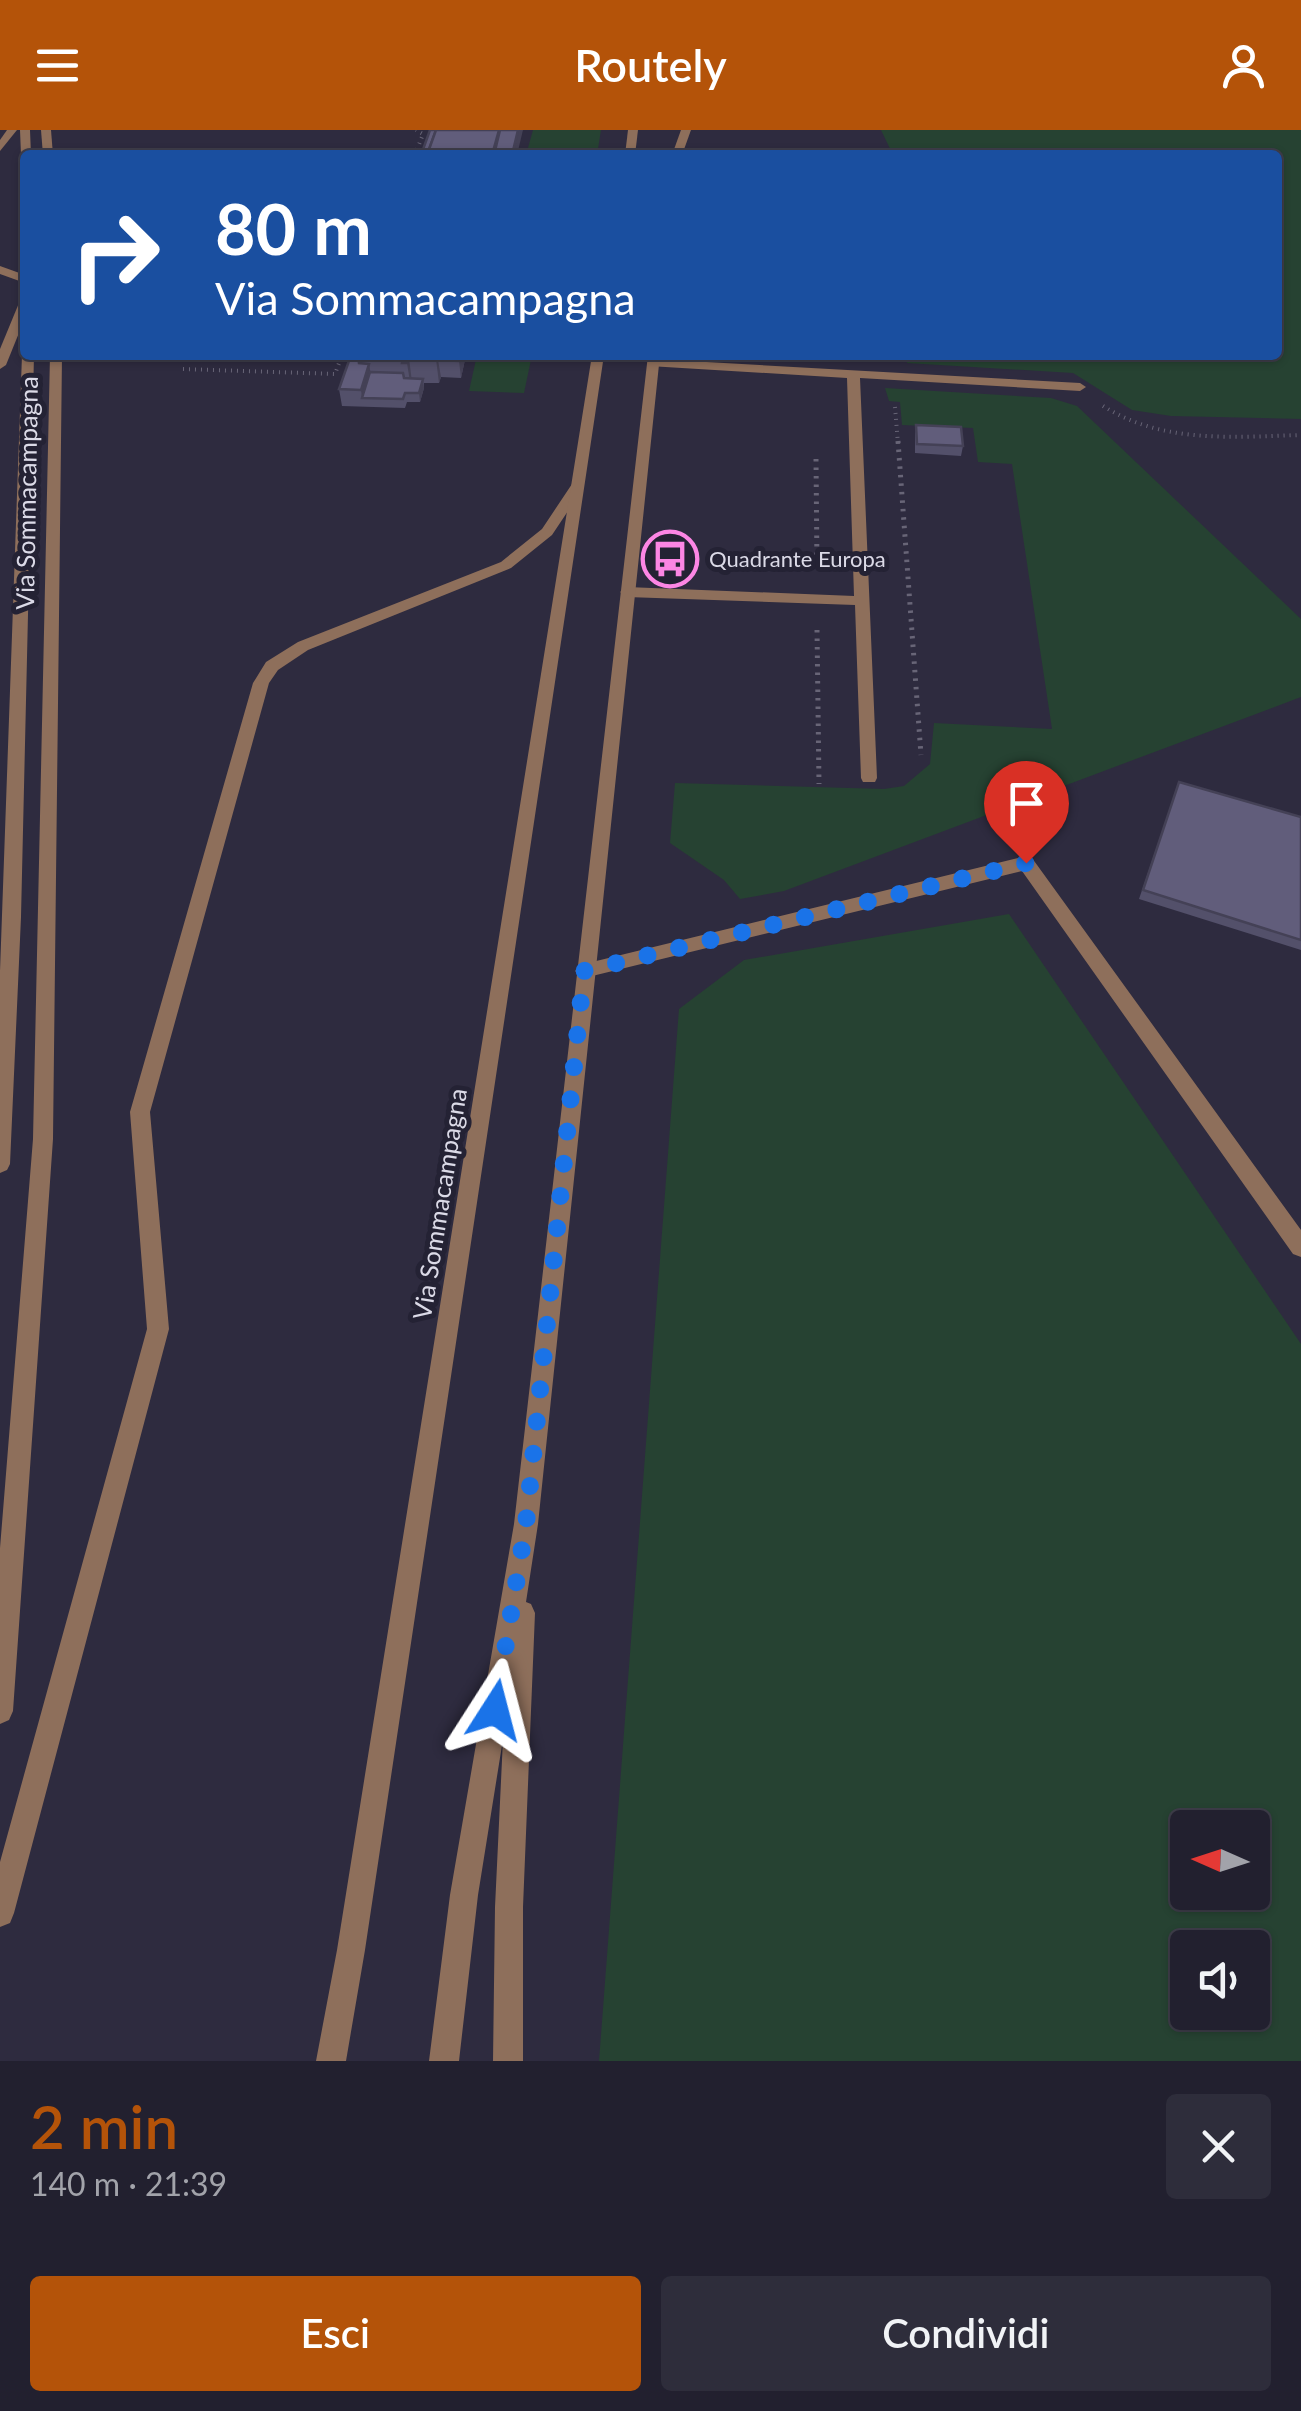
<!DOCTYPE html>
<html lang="it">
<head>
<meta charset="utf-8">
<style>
	body { margin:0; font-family:Lato,sans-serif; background:#2e2d3b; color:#f1f3f6; height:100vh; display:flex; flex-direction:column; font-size:38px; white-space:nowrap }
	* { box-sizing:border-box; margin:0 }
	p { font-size:32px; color:#a2a3aa }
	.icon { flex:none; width:55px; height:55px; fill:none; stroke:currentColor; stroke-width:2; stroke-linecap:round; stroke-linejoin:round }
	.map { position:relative; height:1931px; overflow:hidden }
	.drawer { display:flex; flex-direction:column; background:#22202f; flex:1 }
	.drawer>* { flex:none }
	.top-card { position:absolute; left:20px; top:20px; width:1262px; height:210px; border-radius:10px; box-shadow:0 2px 8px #0004,0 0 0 2px #3f3e4b; background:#1a4fa0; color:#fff; overflow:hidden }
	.needle { width:65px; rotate:273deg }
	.tools { position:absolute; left:1170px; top:1680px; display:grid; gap:20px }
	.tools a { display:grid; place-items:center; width:100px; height:100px; border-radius:10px; background:#22202f; box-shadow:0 2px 8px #0004,0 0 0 2px #3f3e4b; font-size:50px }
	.pin { position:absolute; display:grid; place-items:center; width:85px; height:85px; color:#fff; margin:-102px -42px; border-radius:50% 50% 50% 0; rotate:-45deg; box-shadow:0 0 10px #0007 }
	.pin .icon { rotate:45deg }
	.me { position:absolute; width:110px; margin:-55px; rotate:9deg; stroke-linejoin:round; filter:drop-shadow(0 0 8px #0008) }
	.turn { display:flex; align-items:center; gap:35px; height:210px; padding:0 30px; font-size:45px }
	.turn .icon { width:130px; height:130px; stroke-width:2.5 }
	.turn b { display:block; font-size:70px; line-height:85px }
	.round { display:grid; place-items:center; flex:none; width:105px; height:105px; border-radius:10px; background:#2e2d3b }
	.overview { display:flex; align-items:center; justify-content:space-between; height:170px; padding:0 30px }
	h1 { font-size:60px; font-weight:600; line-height:75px; color:#b45309 }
	.action { display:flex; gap:20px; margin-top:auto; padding:20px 30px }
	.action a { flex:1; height:115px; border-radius:10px; background:#b45309; color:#fff; font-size:40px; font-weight:600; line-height:115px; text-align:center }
	.action a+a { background:#2e2d3b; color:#f1f3f6 }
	header { display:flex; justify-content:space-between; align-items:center; height:130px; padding:0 30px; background:#b45309; color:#fff; font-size:45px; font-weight:600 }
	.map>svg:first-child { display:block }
</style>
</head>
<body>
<header><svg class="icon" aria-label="menu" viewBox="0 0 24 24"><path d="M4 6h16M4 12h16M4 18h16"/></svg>Routely<svg class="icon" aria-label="person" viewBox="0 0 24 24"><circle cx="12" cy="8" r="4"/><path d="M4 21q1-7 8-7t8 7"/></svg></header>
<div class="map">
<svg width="1301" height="1931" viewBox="0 0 1301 1931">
	<rect width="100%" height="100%" fill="#2e2b3f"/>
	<g fill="#264232" fill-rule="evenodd">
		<polygon points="533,0 601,0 597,25 526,25"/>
		<polygon points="881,0 1301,0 1301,289 1171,286 1132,280 1073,243 907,233 908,225 1278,225 1278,25 893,25"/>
		<polygon points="477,225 532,225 524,263 469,261"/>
		<polygon points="885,258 1051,268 1077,276 1301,489 1301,567 784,761 740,769 724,750 670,713 675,653 884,659 904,656 930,634 934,593 1052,599 1012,334 978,332 973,298 902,295 900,272 889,271"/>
		<path d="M1009,784L1301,1214V1931H599L679,879L744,830ZM1188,1698H1252V1762H1188ZM1188,1818H1252V1882H1188Z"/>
	</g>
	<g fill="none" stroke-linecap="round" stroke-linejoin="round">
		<g stroke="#686577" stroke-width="4" stroke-dasharray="1 5" stroke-linecap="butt">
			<polyline points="415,25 423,4 416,0"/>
			<polyline points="183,239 335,244 342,225"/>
			<path d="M1103,276C1163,314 1233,307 1301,305"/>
			<polyline points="895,277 898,314"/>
		</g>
		<g stroke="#686577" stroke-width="5" stroke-dasharray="2.5 6" stroke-linecap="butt">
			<polyline points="898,311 921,625"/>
			<polyline points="816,329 817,437"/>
			<polyline points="817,500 819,654"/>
		</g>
		<g fill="#8e6f5b" fill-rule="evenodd">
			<polygon points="7,0 17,0 0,21 0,10"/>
			<polygon points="41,0 51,0 53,25 43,25"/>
			<polygon points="0,136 25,145 25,153 0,144"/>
			<polygon points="25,222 25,225 34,225 21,787 10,1034 7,1040 0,1043 0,841 22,225"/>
			<polygon points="653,229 1080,253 1086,257 1080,261 860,248 877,648 875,652 863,652 861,648 855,475 627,467 620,462 627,457 854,466 847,248 649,236 649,230"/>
			<polygon points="572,354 584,357 552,405 511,438 308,520 278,540 269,553 150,982 169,1199 14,1783 10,1793 0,1797 0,1732 147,1199 130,982 253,553 266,532 298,512 501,432 542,399"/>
		</g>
		<g fill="#8e6f5b" fill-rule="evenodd">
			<polygon points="20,0 30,0 31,25 25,25 25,28 21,25"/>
			<polygon points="25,169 25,188 6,235 0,239 0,219 19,173"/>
			<polygon points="50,225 62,225 53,1009 13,1581 9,1590 0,1594 0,1418 33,1009"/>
			<polygon points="1026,726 1032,728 1301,1100 1301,1127 1293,1124 1022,741 584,848 575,841 584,834"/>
		</g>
		<g fill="#8e6f5b" fill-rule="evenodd">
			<polygon points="628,0 638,0 635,25 625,25"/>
			<polygon points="681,0 691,0 682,25 672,25"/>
			<polygon points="592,225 604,225 365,1820 346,1931 316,1931 337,1820"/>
			<polygon points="648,225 660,225 538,1394 526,1472 531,1474 535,1483 523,1777 523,1931 493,1931 495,1777 503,1609 478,1765 459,1931 429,1931 450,1765 514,1394"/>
		</g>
	</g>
	<g fill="#53506a">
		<polygon points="351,225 466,225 461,248 441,247 439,253 424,253 424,258 420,272 407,272 405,278 342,276 339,259"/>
		<polygon points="916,295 963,316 961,326 915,323 915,304"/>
		<polygon points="1179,652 1301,687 1301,820 1139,769"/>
	</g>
	<g fill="#444156">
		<polygon points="518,0 523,0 517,25 512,25"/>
		<polygon points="437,225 447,225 438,230 441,247 439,253 436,229"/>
		<polygon points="460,225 466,225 461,248 459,231"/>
		<polygon points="409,228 412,252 411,258 407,233"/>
		<polygon points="369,234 372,251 362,268 361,260"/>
		<polygon points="423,249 424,258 420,272 419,263"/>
	</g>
	<g fill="#615d7b" stroke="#444156" stroke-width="2.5">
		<polygon points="430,0 436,0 427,25 421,25"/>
		<polygon points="436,0 499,0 492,25 427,25"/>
		<polygon points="500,0 518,0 512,25 494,25"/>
		<polygon points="351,225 358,225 359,233 369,234 361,260 339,259"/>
		<polygon points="358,225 437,225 436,229 409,228 407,233 402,233 403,227"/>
		<polygon points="440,225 460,225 459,231 438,230"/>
		<polygon points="370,242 403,243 404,248 423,249 419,263 405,263 403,269 362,268"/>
		<polygon points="916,295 961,297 963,316 917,314"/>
		<polygon points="1179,652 1301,687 1301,810 1143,760"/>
	</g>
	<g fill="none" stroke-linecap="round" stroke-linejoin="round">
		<polyline stroke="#1a73e8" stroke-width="18" stroke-dasharray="0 32.4" points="495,1580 526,1394 584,841 1026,733"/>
	</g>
	<defs>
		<g id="bus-ring" transform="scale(2.875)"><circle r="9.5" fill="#242234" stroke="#fc86e4" stroke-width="1.5"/><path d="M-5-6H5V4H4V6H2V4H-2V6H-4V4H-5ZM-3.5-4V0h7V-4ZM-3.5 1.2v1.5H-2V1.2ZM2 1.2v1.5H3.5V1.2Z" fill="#fc86e4"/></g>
	</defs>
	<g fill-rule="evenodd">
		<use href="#bus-ring" x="670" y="429"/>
	</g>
	<g text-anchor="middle" stroke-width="10" stroke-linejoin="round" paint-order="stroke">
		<g font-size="22" fill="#dbdae7" stroke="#242234" text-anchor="start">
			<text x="709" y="437">Quadrante Europa</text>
		</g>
		<g font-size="25" fill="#dbdae7" stroke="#242234">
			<text transform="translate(27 363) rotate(-89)" y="9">Via Sommacampagna</text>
			<text transform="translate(440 1074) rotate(-81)" y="9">Via Sommacampagna</text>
		</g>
	</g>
</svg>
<div class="tools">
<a><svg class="needle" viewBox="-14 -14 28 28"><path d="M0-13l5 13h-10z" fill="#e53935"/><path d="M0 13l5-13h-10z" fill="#a2a3aa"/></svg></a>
<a><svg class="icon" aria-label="sound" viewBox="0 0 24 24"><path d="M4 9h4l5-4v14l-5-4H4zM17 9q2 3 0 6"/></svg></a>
</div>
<div class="pin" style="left:1026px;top:733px;background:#d93025"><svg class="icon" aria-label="arrive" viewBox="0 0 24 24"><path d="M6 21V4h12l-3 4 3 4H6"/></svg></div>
<svg class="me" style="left:495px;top:1580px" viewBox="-20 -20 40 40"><path d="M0-17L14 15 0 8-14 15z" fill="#1a73e8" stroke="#fff" stroke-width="4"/></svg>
<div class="top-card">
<div class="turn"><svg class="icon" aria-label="right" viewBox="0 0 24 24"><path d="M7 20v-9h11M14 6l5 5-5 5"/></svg><div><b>80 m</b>Via Sommacampagna</div></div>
</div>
</div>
<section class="drawer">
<div class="overview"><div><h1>2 min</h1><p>140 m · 21:39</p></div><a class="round"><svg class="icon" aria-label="close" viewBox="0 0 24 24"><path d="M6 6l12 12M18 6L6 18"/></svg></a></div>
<div class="action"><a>Esci</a><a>Condividi</a></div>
</section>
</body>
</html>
